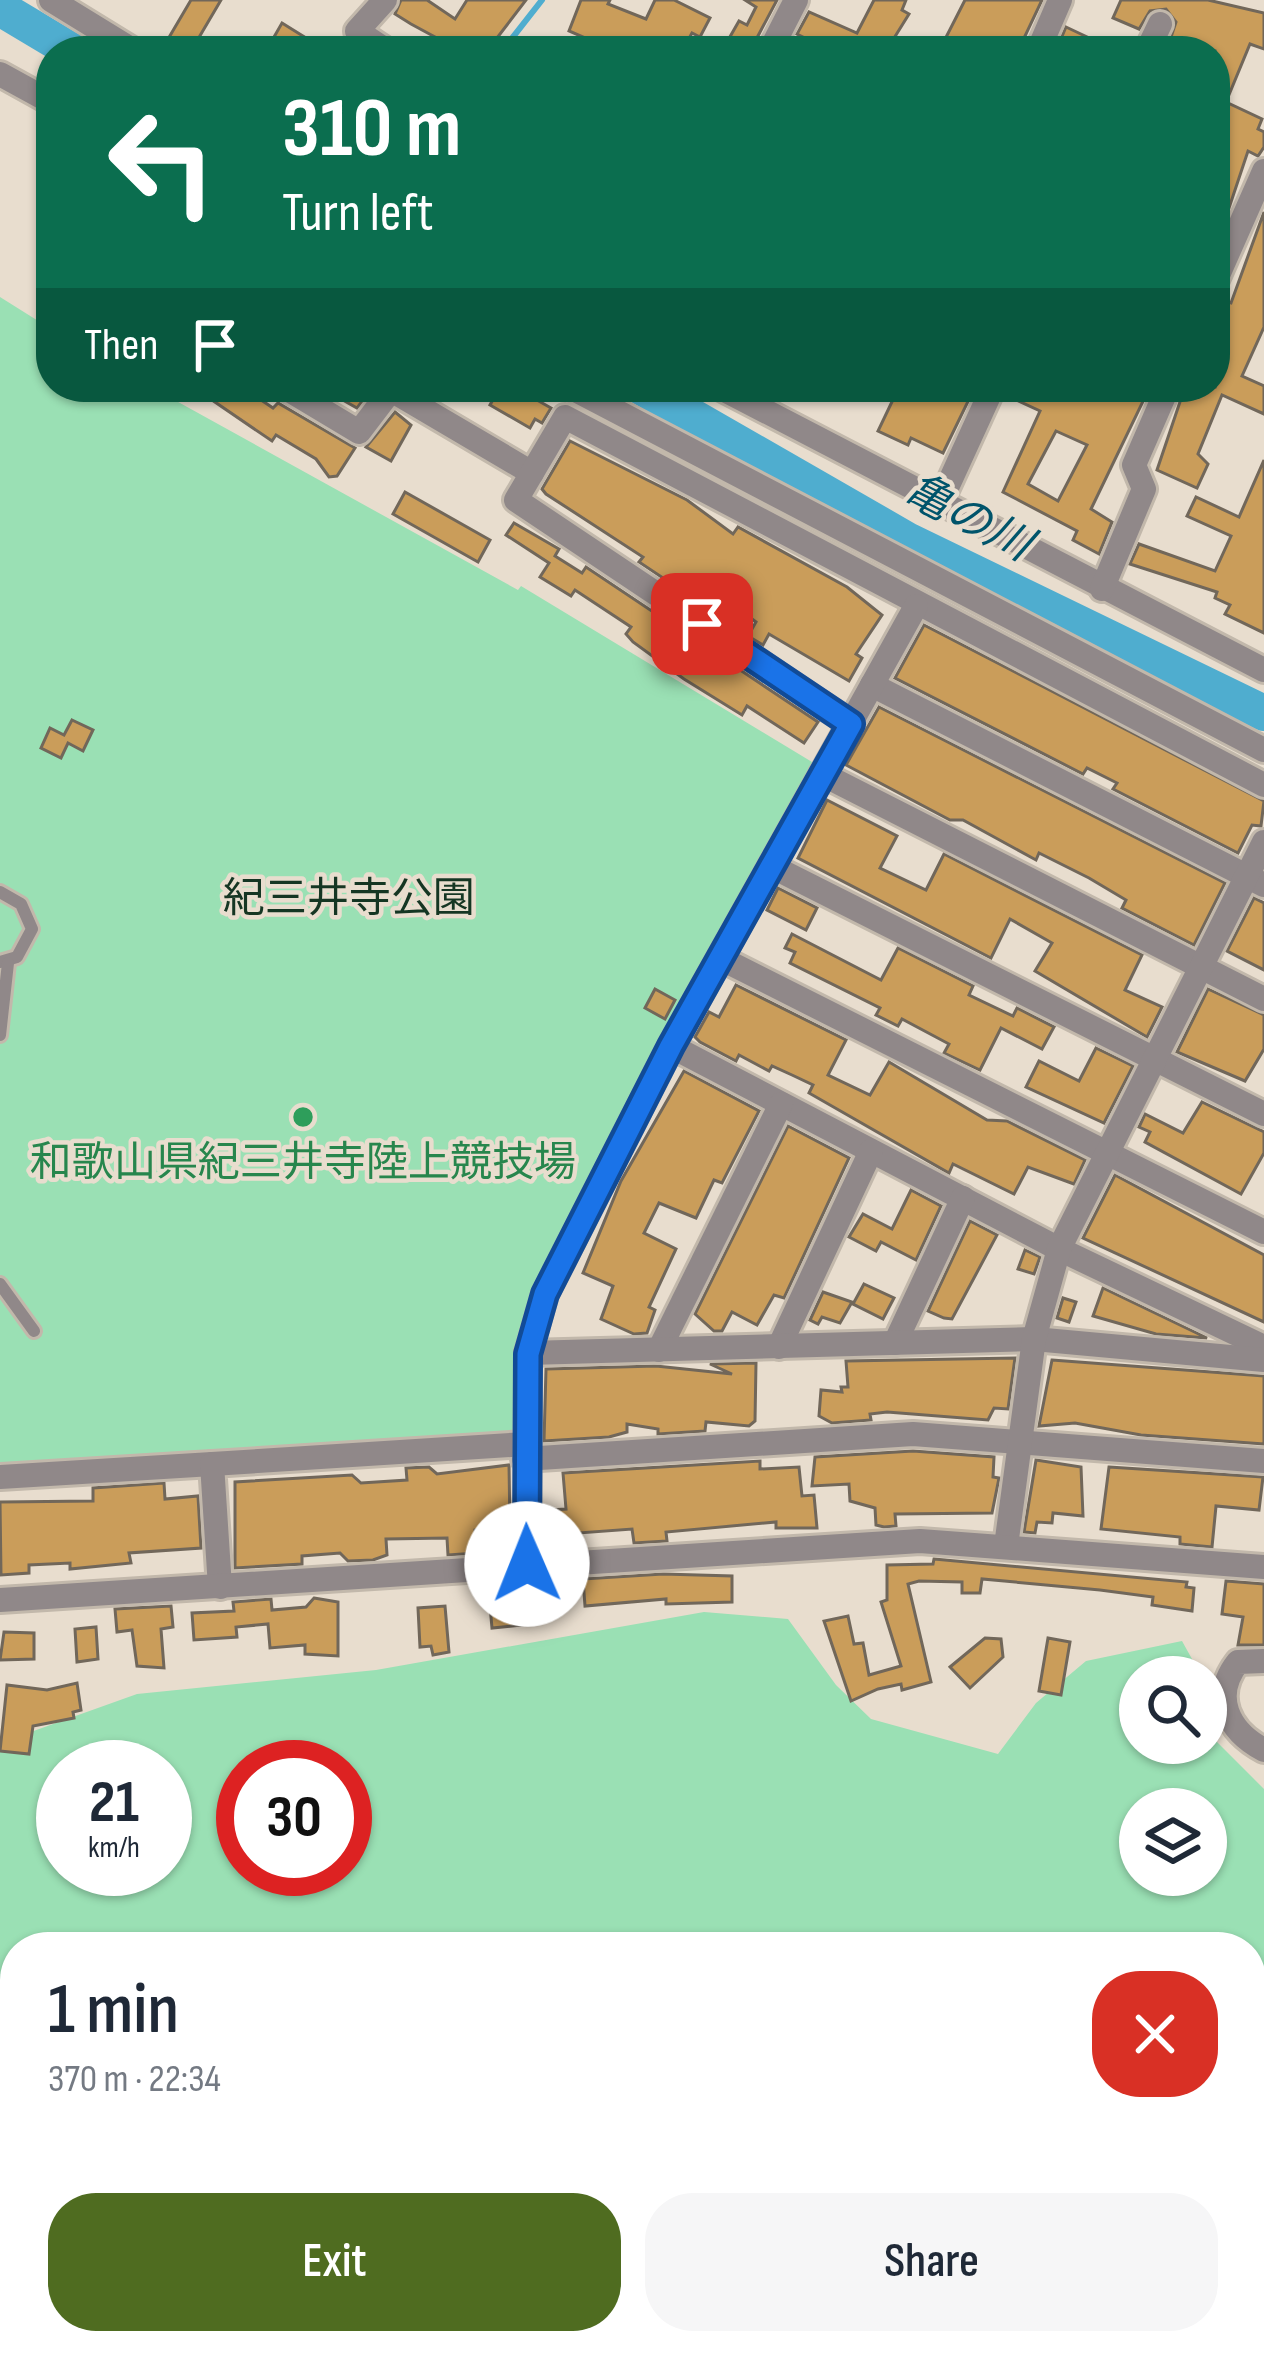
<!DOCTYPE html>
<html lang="en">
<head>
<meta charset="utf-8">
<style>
	body { margin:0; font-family:"Sofia Sans Condensed","Noto Sans JP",sans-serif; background:#f6f6f7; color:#1f2937; height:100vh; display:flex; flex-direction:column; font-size:45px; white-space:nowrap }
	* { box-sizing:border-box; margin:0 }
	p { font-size:39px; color:#747a83 }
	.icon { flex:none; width:66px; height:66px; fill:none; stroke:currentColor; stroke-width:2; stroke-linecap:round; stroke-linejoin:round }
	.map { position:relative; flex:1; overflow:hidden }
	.details { position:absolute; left:0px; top:1932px; width:1266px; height:423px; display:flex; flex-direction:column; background:#fff; border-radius:48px 48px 0 0; box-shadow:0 3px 9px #0004 }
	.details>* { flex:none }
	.hud { position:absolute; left:36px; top:36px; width:1194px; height:366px; border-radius:48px; box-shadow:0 3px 9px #0004; background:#0b6e4f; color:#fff; overflow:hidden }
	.fabs { position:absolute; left:1119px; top:1656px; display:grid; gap:24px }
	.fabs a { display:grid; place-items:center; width:108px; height:108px; border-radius:50%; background:#fff; box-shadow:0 3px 9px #0004; font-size:60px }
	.speed { position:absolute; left:36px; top:1740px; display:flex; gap:24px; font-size:60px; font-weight:700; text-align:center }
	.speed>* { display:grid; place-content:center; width:156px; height:156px; border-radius:50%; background:#fff; box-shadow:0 3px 9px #0004; line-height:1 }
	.speed small { font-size:30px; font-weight:400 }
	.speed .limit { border:18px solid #d22; background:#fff; color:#111 }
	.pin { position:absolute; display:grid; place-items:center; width:102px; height:102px; color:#fff; margin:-51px; border-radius:24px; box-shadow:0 6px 18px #0006 }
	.me { position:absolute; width:132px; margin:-66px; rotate:359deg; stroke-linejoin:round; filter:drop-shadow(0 0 9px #0008) }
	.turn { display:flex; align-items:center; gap:42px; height:252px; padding:0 48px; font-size:54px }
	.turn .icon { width:156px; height:156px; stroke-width:2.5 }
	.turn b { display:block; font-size:84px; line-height:102px }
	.then { display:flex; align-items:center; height:114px; padding:0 48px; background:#0003; gap:24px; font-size:45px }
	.round { display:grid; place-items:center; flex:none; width:126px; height:126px; border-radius:48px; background:#f6f6f7 }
	.head { display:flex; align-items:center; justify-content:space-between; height:204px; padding:0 48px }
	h1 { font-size:72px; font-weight:600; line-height:90px }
	.action { display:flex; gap:24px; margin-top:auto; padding:24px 48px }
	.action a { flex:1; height:138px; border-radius:48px; background:#4f6c20; color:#fff; font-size:48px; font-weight:600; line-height:138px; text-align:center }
	.action a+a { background:#f6f6f7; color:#1f2937 }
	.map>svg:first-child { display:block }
</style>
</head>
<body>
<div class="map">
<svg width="1264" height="2354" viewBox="0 0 1264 2354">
	<rect width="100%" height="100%" fill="#e8ddce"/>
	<g fill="#9ae0b4" fill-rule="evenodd">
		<polygon points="0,297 51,329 51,387 151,387 518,590 521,586 817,765 521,1356 515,1436 0,1469"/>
		<path d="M704,1612L788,1619L836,1685L871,1719L998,1754L1036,1703L1086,1661L1182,1641L1202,1677H1140V1743H1206V1683L1211,1736L1264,1789V2354H0V1743L137,1694L376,1670ZM63,1767H165V1869H63ZM243,1767H345V1869H243ZM1140,1809H1206V1875H1140ZM15,1947H1251V2340H15Z"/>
	</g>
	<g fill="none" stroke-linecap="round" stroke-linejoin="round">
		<polyline stroke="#4fadcf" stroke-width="6" points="502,51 542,0"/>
		<g stroke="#4fadcf" stroke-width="36">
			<polyline points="0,8 72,51"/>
			<polyline points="641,387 909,541 1264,713"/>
		</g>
	</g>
	<g fill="#ca9d5a" stroke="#71675a" stroke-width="3" fill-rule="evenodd">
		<polygon points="191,0 221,0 191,51 161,51"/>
		<polygon points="401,0 427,0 455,19 467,0 526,0 487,51 461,51 411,24 395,14"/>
		<polygon points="581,0 610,0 608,4 646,19 655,0 674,0 710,18 700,37 692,33 682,51 585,51 590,40 569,31"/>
		<polygon points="745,0 777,0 750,51 727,42 739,21 747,25 756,7"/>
		<polygon points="874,0 906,0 902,10 909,14 886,51 805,51 811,41 797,34 809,12 857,33"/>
		<polygon points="965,0 1042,0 1018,51 979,40 974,51 939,51"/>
		<polygon points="1121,0 1208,0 1264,13 1264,49 1250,44 1226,102 1262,119 1258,129 1264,132 1264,147 1258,156 1248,151 1227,214 1215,209 1215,173 1221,158 1215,155 1215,144 1222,124 1215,129 1215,51 1188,51 1169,43 1176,22 1166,9 1150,11 1139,29 1113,18"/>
		<polygon points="282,23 327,51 281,51 270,44"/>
		<polygon points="1066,27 1117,51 1063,51 1057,48"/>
		<polygon points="1264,212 1264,327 1242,376 1264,386 1264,414 1222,395 1198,454 1208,464 1197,488 1157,470 1185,387 1215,387 1215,298 1231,303"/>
		<polygon points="220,387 242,387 273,408 278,403 355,448 337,476 329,477 316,459 276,435 272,441 212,400"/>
		<polygon points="320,387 373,387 357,408"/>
		<polygon points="500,387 514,387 551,408 542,423 535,419 530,428 490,405"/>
		<polygon points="899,387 975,387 943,453 911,438 908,445 878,431"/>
		<path d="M1017,387L1148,391L1091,509L1112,522L1099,554L1073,540L1077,531L1003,492L1040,411L1012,398ZM1056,431L1087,445L1058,501L1028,484Z"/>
		<polygon points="395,412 411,425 391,461 366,447"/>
		<polygon points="570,441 687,500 733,534 738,527 847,587 882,615 856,654 862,658 849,681 769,634 763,645 748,636 756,622 736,607 691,581 684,592 639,562 643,557 546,494 542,489"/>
		<polygon points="1264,460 1264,633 1225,614 1230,605 1215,598 1217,592 1130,564 1139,544 1215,571 1231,536 1187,516 1196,497 1239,517"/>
		<polygon points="405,492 490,540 478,562 393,514"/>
		<polygon points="514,523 559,549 555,556 582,573 586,567 818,722 804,743 747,706 742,715 684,679 633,642 626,634 631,627 575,590 571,596 540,577 549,563 506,535"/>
		<polygon points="924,625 1264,801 1261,826 1252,825 1238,853 1113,789 1117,783 1087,768 1083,774 895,678"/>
		<polygon points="879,707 1225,883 1194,945 1122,908 1126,900 1089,878 1039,853 1036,860 963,820 950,820 846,765"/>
		<polygon points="72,720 93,730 83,751 68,743 61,758 41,748 50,728 64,735"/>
		<polygon points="827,800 897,836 880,868 926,890 944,854 1142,955 1125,990 1162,1007 1147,1037 1035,971 1052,943 1010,919 991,958 798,858"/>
		<polygon points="778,888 817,908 806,930 767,910"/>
		<polygon points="1254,898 1264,903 1264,970 1227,951"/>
		<polygon points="792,934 881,980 898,948 973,986 969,995 1013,1016 1017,1008 1054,1027 1042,1049 1001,1028 980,1070 944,1053 949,1044 902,1019 898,1026 876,1015 880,1008 790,963 795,952 785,948"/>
		<polygon points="736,985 846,1040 828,1075 870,1095 889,1062 987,1120 1007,1121 1085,1160 1074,1184 1028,1167 1014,1194 953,1164 949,1173 809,1093 813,1085 792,1075 772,1066 769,1071 739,1055 736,1061 700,1042 695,1037 709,1012 719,1017"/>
		<polygon points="655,989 675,1000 665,1019 645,1008"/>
		<polygon points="1208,989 1264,1015 1264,1049 1245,1081 1177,1052"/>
		<polygon points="1096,1048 1133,1066 1104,1123 1026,1087 1039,1061 1079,1081"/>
		<polygon points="684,1071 759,1111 722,1183 714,1180 696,1218 659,1203 644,1233 676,1249 649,1307 655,1310 647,1333 634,1334 601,1319 613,1286 583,1273 621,1181"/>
		<polygon points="1202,1102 1264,1132 1264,1153 1241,1194 1145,1142 1150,1132 1139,1127 1145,1114 1183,1133"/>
		<polygon points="788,1126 849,1158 784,1298 774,1295 757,1325 732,1312 722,1331 714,1331 695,1314"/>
		<polygon points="1115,1175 1264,1255 1264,1322 1083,1238"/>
		<polygon points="911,1190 941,1206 916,1260 881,1242 876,1251 849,1237 863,1214 892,1229"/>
		<polygon points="970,1221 997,1235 952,1319 944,1318 928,1311"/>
		<polygon points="1025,1250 1040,1257 1034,1274 1018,1269"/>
		<polygon points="864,1284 894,1298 883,1319 853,1304"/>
		<polygon points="1103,1288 1207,1338 1156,1334 1093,1316"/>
		<polygon points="823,1292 852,1302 840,1323 822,1317 818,1324 810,1320"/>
		<polygon points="1063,1298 1076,1302 1069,1322 1057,1318"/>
		<polygon points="1015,1358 1008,1409 994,1408 988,1420 887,1412 870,1414 871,1420 832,1423 819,1416 821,1390 842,1392 841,1387 848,1387 846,1361"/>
		<polygon points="1052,1360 1264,1376 1264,1444 1141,1435 1075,1423 1039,1426"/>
		<polygon points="756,1363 755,1421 749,1426 706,1422 705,1431 658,1434 658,1429 627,1424 627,1432 609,1437 544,1441 546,1369 656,1366 732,1374 710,1364"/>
		<polygon points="913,1451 994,1457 993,1477 999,1478 992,1513 895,1514 896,1526 884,1527 876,1525 875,1508 850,1501 849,1484 812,1486 815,1457"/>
		<polygon points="1036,1460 1081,1467 1083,1516 1053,1513 1052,1523 1037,1522 1035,1533 1024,1532"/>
		<polygon points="760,1461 760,1469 799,1467 802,1496 814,1495 817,1528 776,1528 776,1522 666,1532 667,1541 634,1543 632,1529 552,1535 551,1510 566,1509 563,1473"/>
		<polygon points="509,1465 510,1527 475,1530 477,1553 448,1555 447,1538 386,1539 387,1555 373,1560 348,1561 340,1553 302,1556 302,1564 235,1568 235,1482 352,1475 361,1483 407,1480 406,1468 429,1467 437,1474"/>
		<polygon points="1109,1467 1263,1477 1259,1510 1216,1506 1212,1547 1180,1544 1180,1537 1101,1529"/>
		<polygon points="164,1483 165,1499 198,1496 201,1548 129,1553 131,1563 70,1569 70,1563 29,1565 29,1573 1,1575 0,1502 93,1501 93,1488"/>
		<polygon points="934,1559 1187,1582 1186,1587 1194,1588 1192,1611 1152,1605 1153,1597 1100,1590 982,1579 980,1593 962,1593 962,1582 919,1581 908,1584 931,1682 902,1690 901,1684 878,1689 851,1701 824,1621 848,1616 854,1644 863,1643 869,1675 901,1666 881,1602 887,1600 887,1565 933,1564"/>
		<polygon points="663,1574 732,1576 732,1602 666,1604 666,1599 585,1606 583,1579"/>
		<polygon points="1226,1581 1264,1584 1264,1645 1238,1645 1243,1617 1222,1614"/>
		<polygon points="518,1593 522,1625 492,1628 489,1595"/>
		<polygon points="314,1598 338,1602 338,1656 305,1654 305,1645 270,1648 268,1624 236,1627 237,1637 194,1640 192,1613 234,1611 233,1602 271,1599 272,1610 306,1607"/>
		<polygon points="171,1606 173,1627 161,1629 164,1668 137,1666 132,1630 117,1632 115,1609"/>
		<polygon points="445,1606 449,1652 433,1655 431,1646 420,1647 418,1608"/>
		<polygon points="96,1627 98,1659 77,1662 75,1629"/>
		<polygon points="4,1632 34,1633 34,1659 0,1660"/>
		<polygon points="985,1638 1001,1639 1003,1657 970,1688 950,1667"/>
		<polygon points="1048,1638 1070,1642 1061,1695 1039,1691"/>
		<polygon points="77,1683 81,1710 73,1712 74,1718 33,1726 29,1754 0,1751 7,1685 47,1690"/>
	</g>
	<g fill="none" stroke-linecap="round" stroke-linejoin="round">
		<g stroke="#c2b8ab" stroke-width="18">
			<g id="service">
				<polyline points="0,892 21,904 32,929 17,957 0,962"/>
				<polyline points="0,1035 8,963"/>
				<polyline points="0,1284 34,1331"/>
			</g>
		</g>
		<g stroke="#c2b8ab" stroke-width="30">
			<g id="minor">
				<polyline points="51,0 134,51"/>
				<polyline points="385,0 357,31 387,51"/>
				<polyline points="770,51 796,0"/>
				<polyline points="1038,51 1060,0"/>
				<polyline points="1147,51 1160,24"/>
				<polyline points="0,74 51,102"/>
				<polyline points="1215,282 1264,171"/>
				<polyline points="284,387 359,432 391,390 532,473"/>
				<polyline points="570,387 1264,750"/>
				<polyline points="719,387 1264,670"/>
				<polyline points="939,505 993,387"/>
				<polyline points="1102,589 1144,489 1134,465 1168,387"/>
				<polyline points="872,685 1264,885"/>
				<polyline points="851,724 516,500 565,417 1264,785"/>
				<polyline points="822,774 1264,999"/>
				<polyline points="771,866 1264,1114"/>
				<polyline points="720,958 1264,1232"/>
				<polyline points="671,1046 1059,1249 1264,1347"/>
				<polyline points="895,1343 963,1198"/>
				<polyline points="779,1347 871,1151"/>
				<polyline points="659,1350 781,1104"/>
				<polyline points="528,1353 1034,1339 1264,1360"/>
				<polyline points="524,1459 913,1434 1264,1461"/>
				<polyline points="0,1477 212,1464"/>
				<polyline points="1006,1546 1034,1339 1059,1249 1264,842"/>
				<polyline points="527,1565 528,1353 545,1294 671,1046 916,606"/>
				<polyline points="220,1587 212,1464 526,1444"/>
				<path d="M1264,1661L1238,1662C1211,1696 1228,1731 1264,1750"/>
			</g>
		</g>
		<g stroke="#c2b8ab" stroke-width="30">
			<polyline id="tertiary" points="0,1600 920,1541 1264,1567"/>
		</g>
		<use href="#service" stroke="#908889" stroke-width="12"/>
		<use href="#minor" stroke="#908889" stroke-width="24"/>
		<use href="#tertiary" stroke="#908889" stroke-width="24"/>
	</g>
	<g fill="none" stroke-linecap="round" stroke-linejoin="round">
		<g stroke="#114b97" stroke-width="30">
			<polyline id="route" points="527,1564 528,1354 545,1294 671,1046 851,724 702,624"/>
		</g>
		<use href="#route" stroke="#1a73e8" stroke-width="21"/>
	</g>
	<circle fill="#2e9e5b" stroke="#e8ddce" stroke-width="4.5" cx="303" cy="1117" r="12"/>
	<g text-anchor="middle" stroke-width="9" stroke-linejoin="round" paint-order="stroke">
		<g font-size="42" fill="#153623" stroke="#e8ddce">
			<text x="349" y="912">紀三井寺公園</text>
		</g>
		<g font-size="42" fill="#27864d" stroke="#e8ddce">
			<text x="303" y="1176">和歌山県紀三井寺陸上競技場</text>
		</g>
		<g font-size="45" font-style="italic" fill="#00546b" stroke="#e8ddce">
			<text transform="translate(969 516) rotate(27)" y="16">亀の川</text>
		</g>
	</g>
</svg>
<div class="fabs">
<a><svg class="icon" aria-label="search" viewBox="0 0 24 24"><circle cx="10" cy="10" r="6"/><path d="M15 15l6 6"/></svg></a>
<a><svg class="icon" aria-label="layers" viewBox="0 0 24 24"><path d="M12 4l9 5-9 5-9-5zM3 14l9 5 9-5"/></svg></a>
</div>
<div class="speed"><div>21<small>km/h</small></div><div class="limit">30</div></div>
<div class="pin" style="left:702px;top:624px;background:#d93025"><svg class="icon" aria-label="arrive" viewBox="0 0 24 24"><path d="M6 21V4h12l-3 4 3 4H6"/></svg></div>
<svg class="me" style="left:527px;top:1564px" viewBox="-20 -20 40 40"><circle r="19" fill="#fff"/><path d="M0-13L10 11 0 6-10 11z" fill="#1a73e8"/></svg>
<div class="hud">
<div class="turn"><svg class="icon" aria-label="left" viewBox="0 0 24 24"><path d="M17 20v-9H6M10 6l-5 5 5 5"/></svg><div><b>310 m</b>Turn left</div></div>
<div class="then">Then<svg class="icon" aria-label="arrive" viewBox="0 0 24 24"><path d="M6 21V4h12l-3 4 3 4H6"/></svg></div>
</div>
<section class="details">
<div class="head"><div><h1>1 min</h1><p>370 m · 22:34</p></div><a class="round" style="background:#d93025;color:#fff"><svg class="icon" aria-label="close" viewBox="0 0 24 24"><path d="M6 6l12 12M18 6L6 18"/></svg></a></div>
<div class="action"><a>Exit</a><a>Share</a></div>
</section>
</div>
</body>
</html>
